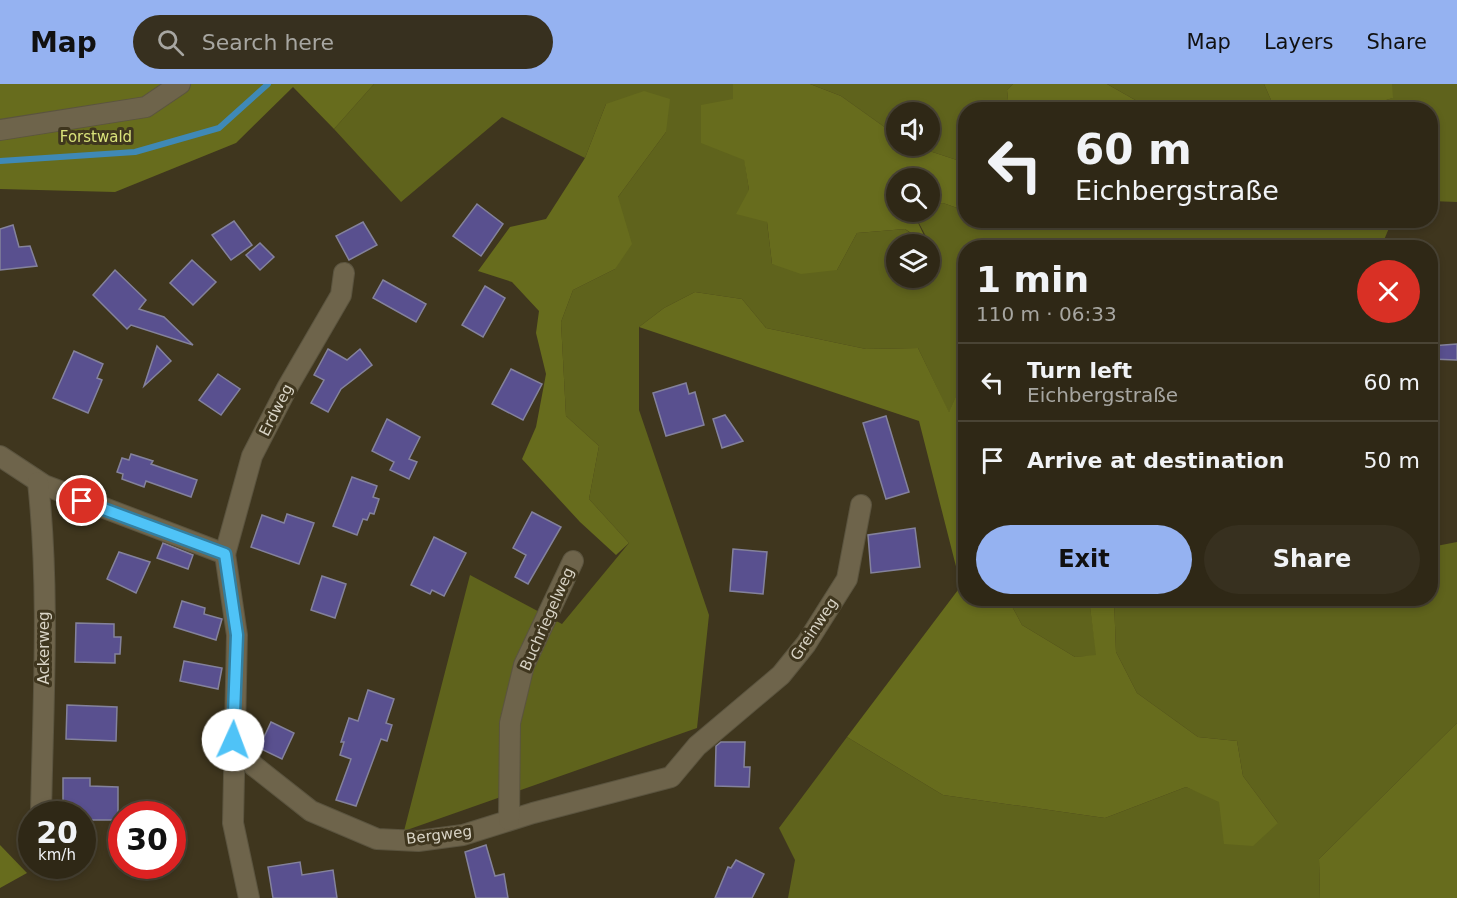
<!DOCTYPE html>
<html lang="en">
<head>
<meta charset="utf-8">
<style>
	body { margin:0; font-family:"DejaVu Sans",sans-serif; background:#37301f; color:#f1f3f6; height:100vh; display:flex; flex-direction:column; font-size:22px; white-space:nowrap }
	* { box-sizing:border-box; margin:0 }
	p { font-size:20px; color:#a7a6a1 }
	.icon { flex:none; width:33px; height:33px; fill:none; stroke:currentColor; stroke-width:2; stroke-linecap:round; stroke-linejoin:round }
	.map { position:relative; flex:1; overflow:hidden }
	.details { position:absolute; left:958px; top:156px; width:480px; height:366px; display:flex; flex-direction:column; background:#2f2816; border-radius:24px; box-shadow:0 3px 9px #0003,0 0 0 2px #4a4435 }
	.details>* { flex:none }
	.banner { position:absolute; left:958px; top:18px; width:480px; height:126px; border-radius:24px; box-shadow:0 3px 9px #0003,0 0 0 2px #4a4435; background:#2f2816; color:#f1f3f6; overflow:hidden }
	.tools { position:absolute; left:886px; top:18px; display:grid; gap:12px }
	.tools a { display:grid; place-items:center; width:54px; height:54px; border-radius:50%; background:#2f2816; box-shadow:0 3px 9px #0003,0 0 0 2px #4a4435; font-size:30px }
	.speed { position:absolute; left:18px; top:717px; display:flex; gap:12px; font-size:30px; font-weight:700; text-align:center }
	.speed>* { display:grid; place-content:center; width:78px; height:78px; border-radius:50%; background:#2f2816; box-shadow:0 3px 9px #0003,0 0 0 2px #4a4435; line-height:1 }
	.speed small { font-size:15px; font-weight:400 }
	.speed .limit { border:9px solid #d22; background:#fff; color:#111 }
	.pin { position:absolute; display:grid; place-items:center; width:51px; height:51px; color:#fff; margin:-26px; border:3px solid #fff; border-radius:50%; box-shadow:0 2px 6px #0007 }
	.me { position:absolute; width:66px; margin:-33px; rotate:2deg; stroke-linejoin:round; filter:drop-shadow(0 0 4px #0008) }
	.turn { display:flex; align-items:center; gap:21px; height:126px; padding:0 18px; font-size:27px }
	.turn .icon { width:78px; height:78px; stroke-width:2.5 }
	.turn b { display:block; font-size:42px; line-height:51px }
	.round { display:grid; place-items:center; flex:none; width:63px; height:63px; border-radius:32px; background:#37301f }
	.head { display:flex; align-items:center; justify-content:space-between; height:102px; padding:0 18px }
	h1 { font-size:36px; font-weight:600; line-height:45px }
	.button { display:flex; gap:12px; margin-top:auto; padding:12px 18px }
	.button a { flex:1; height:69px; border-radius:36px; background:#95b2f1; color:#111; font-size:24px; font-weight:600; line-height:69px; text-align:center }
	.button a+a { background:#37301f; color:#f1f3f6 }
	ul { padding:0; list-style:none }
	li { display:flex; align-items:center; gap:18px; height:78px; padding:0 18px; border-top:2px solid #4a4435 }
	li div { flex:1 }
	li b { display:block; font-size:22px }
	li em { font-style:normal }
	header { display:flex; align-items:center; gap:36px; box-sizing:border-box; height:84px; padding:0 30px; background:#95b2f1; color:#111 }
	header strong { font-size:28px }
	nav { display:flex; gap:33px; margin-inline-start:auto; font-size:21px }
	.search { width:420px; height:54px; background:#37301f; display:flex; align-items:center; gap:15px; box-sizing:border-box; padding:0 21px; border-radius:33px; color:#a7a6a1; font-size:22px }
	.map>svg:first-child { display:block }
</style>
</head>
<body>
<header>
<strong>Map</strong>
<div class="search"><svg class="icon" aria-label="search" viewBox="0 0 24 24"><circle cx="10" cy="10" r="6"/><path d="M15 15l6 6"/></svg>Search here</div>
<nav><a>Map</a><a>Layers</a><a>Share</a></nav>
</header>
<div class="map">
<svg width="1457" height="814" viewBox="0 0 1457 814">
	<rect width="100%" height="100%" fill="#3f361e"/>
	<g fill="#5f631c">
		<polygon points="374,0 733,0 749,106 767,138 772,180 837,186 857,149 905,145 925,160 897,160 897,194 930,194 930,160 913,128 930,128 930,120 943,119 966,127 966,136 1392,137 1381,163 966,164 966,289 949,329 918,264 866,265 766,244 742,215 695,208 664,224 639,243 639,326 709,531 697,644 404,747 470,491 562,540 629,459 589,415 599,362 566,332 561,238 573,206 615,185 618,113 666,48 606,20 585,74 502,33 401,118 334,45"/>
		<polygon points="810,0 1013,0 1007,6 1009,25 966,26 966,79 914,62 930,62 930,28 897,28 897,52 841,12"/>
		<polygon points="1107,0 1264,0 1275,25 1220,25 1209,20 1202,25 1151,25"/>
		<polygon points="1392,0 1457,0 1457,118 1431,117 1431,26 1356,26 1392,14"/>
		<polygon points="1457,458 1457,639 1319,775 1320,814 788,814 795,776 779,744 847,653 943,711 1105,734 1186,703 1278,739 1243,692 1237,657 1198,653 1137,609 1116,568 1114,515 1431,514 1431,463"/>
		<polygon points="1008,515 1089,515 1097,572 1075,573 1022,541"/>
	</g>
	<g fill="#676c1d">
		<polygon points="0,0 374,0 334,45 293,3 236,59 115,108 0,105"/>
		<polygon points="733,0 810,0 841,12 897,52 897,62 914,62 966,79 966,127 943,119 930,120 930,94 897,94 897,128 913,128 928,160 905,145 857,149 837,186 801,190 772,180 767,138 736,130 749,106 744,76 701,59 701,21 733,15"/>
		<polygon points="1013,0 1107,0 1151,25 1009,25 1007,6"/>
		<polygon points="1264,0 1392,0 1393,14 1356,25 1275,25"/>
		<polygon points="644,7 670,15 666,48 618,113 632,160 615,185 573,206 561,238 566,332 599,362 589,415 629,459 616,471 580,438 522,375 536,343 546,290 536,249 539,227 512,198 478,187 510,143 546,135 585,74 606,20"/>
		<polygon points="695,208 742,215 766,244 866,265 918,264 949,328 966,289 966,514 1008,515 1022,541 1075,573 1096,571 1089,515 1114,515 1116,568 1137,609 1198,653 1237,657 1243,692 1278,739 1253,762 1224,760 1219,718 1186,703 1105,734 943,711 847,653 961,502 919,337 639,243 664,224"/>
		<polygon points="1457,639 1457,814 1320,814 1319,775"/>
		<polygon points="0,761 27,789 0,804"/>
	</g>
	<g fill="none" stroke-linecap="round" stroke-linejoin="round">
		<polyline stroke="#3f89b6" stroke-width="6" points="0,77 135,68 219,44 268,0"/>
	</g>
	<g fill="#59508f" stroke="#84829c" stroke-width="1.5">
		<polygon points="477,120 503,140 481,172 453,152"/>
		<polygon points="234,137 252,161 231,176 212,151"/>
		<polygon points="363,138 377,161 349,176 336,152"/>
		<polygon points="13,141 19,163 30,162 37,182 0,186 0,145"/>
		<polygon points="260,159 274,173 260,186 246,171"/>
		<polygon points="192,176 216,198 193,221 170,199"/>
		<polygon points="115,186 146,216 139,225 164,233 193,261 131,241 127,245 93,211"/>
		<polygon points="383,196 426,220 416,238 373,214"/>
		<polygon points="485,202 505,214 483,253 462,241"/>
		<polygon points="1457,260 1457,276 1431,275 1431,262"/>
		<polygon points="157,262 171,277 144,302"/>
		<polygon points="328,265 347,276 360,265 372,281 341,305 328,328 311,319 324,296 314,291"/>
		<polygon points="74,267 103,280 97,294 102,296 88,329 53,314"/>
		<polygon points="511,285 542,300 523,336 492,320"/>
		<polygon points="218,290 240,305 221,331 199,316"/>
		<polygon points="686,299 689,310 695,308 704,341 666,352 653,309"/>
		<polygon points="725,331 743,357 722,364 713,335"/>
		<polygon points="886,332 909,408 886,415 863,339"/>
		<polygon points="387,335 420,353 409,375 417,378 409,395 390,386 394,378 372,367"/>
		<polygon points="131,370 153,377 151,380 197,396 191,413 146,397 144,403 122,395 123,390 117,388 122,374 129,376"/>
		<polygon points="352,393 377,402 373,413 379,415 374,430 370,429 367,436 363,435 357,451 333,442"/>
		<polygon points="532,428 561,443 528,500 515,493 526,471 513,464"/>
		<polygon points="287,430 314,439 299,480 251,463 262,431 284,439"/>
		<polygon points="915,444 920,483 871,489 868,451"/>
		<polygon points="434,453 466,469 444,512 432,506 430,510 411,501"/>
		<polygon points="163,459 193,471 188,485 157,474"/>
		<polygon points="733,465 767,468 763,510 730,507"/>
		<polygon points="119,468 150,478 136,509 107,495"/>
		<polygon points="322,492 346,500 335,534 311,526"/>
		<polygon points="182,517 205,524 204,530 222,535 216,556 174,543"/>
		<polygon points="76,539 114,540 114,553 121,553 120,570 115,570 115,579 75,578"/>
		<polygon points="184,577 222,584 218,605 180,597"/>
		<polygon points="368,606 394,615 386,639 392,641 387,657 381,655 356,722 336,716 351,675 340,671 344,658 341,658 349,634 358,637"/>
		<polygon points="67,621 117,623 116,657 66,655"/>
		<polygon points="271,638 294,649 282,675 259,664"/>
		<polygon points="721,658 745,658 744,683 750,683 749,703 715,702 716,662"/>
		<polygon points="63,694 90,694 90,702 118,703 118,736 82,736 82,730 68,730 68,723 63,723"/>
		<polygon points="486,761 495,792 504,790 508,814 476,814 465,768"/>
		<polygon points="736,776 764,790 752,814 715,814 728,783 731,784"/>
		<polygon points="300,778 302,791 333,786 337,814 273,814 268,783"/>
	</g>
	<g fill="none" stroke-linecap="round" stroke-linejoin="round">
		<g stroke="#5b543f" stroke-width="22">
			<g id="minor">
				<polyline points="0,46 146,23 180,0"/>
				<polyline points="0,372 44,401 225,470 237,551 233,739 249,814"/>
				<path d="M38,398C50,508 43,619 41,730"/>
				<polyline points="225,470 252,372 287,304 341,211 344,189"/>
				<polyline points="233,656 254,682 311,727 377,755 418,757 463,751 533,729 671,693 697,662 781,591 806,560 847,495 861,421"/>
				<polyline points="509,736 510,639 524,581 573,477"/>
			</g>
		</g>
		<use href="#minor" stroke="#6e644b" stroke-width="20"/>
	</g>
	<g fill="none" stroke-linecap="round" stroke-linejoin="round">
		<g stroke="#337fa1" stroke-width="15">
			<polyline id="route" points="82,417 225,470 237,551 233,656"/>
		</g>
		<use href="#route" stroke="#4fc3f7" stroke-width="10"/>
	</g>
	<g text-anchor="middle" stroke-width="6" stroke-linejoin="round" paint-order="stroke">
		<g font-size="15" fill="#dae37a" stroke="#3f361e">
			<text x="96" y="58">Forstwald</text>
		</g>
		<g font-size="15" fill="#d9d4c6" stroke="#3f361e">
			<text transform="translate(276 326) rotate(-63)" y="5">Erdweg</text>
			<text transform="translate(547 535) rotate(-66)" y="5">Buchriegelweg</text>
			<text transform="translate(814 545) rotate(-56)" y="5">Greinweg</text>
			<text transform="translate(44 564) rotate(-90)" y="5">Ackerweg</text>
			<text transform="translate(439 751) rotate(-7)" y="5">Bergweg</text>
		</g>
	</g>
</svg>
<div class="tools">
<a><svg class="icon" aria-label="sound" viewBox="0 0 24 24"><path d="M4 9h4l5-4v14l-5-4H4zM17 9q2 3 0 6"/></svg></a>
<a><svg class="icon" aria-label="search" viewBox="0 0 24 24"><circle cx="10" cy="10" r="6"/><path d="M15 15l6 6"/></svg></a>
<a><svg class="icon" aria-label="layers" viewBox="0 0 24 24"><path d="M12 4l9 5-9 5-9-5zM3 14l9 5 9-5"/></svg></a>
</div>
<div class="speed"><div>20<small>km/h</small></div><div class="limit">30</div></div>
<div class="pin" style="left:82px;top:417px;background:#d93025"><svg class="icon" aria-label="arrive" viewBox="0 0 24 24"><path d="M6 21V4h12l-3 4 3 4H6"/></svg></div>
<svg class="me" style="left:233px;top:656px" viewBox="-20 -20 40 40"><circle r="19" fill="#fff"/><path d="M0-13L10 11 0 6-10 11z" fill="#4fc3f7"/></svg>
<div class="banner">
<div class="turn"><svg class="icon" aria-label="left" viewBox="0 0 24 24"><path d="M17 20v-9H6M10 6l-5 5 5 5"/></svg><div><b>60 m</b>Eichbergstraße</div></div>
</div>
<section class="details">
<div class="head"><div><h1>1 min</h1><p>110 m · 06:33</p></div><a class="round" style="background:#d93025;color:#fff"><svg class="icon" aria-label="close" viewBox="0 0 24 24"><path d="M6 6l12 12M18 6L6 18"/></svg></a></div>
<ul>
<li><svg class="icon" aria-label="left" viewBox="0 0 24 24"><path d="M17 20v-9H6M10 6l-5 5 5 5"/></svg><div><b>Turn left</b><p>Eichbergstraße</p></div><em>60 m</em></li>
<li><svg class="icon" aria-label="arrive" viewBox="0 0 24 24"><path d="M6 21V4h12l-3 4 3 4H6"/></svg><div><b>Arrive at destination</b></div><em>50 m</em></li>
</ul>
<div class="button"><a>Exit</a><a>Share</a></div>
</section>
</div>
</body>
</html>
